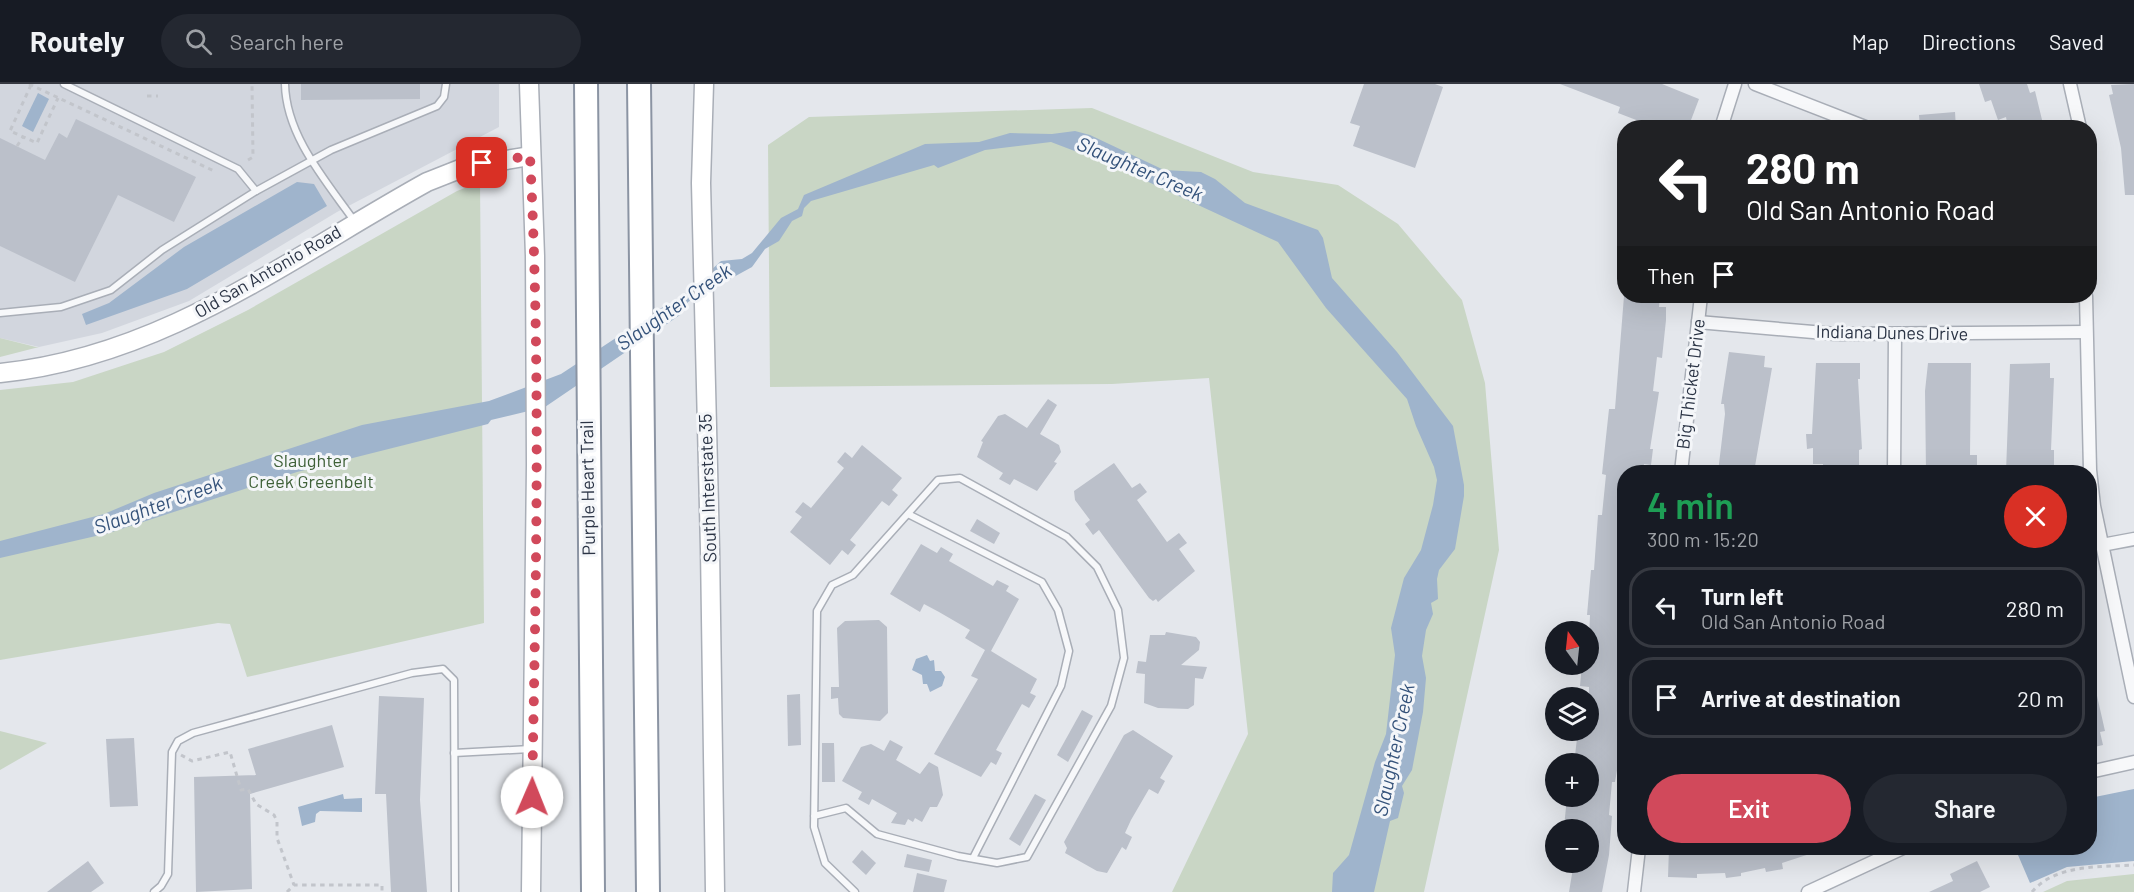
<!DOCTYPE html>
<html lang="en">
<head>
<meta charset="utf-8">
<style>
	body { margin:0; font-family:Barlow,sans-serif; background:#242831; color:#f1f3f6; height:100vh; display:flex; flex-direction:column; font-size:22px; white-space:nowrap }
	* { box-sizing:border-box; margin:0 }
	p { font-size:20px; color:#9ea1a6 }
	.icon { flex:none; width:33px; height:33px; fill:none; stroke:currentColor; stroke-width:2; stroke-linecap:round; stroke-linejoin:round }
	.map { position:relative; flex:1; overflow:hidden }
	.panel { position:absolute; left:1617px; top:381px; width:480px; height:390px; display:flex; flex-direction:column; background:#171b24; border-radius:24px; box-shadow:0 6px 24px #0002 }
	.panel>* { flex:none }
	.top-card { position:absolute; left:1617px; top:36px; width:480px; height:183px; border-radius:24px; box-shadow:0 6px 24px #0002; background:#202124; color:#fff; overflow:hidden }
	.needle { width:39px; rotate:345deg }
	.buttons { position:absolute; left:1545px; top:537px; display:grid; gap:12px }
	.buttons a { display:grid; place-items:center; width:54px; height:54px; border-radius:50%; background:#171b24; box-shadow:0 6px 24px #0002; font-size:30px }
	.pin { position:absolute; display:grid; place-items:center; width:51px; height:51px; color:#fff; margin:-26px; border-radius:12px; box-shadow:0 3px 9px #0006 }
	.me { position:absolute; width:66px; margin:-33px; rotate:1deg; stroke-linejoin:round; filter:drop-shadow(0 0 4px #0008) }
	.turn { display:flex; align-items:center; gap:21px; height:126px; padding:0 30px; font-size:27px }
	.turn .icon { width:78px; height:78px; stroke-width:2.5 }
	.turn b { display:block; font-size:42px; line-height:51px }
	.then { display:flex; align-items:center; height:57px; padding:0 30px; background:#0003; gap:12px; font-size:22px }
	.round { display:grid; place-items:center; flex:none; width:63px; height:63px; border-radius:32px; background:#242831 }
	.headline { display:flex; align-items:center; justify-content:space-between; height:102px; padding:0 30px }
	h1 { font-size:36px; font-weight:600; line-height:45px; color:#1e9e55 }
	.primary-button { display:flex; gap:12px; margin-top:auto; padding:12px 30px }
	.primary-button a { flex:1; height:69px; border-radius:36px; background:#d1495b; color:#fff; font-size:24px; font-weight:600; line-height:69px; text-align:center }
	.primary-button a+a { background:#242831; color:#f1f3f6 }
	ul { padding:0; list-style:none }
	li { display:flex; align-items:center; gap:18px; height:81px; margin:0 12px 9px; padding:0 18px; border:3px solid #363941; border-radius:24px }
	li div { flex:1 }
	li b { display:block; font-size:22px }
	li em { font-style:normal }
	header { display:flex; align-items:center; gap:36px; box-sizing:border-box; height:84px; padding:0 30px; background:#171b24; border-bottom:2px solid #363941 }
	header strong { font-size:28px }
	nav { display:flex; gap:33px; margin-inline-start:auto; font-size:21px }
	.search { width:420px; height:54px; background:#242831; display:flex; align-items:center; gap:15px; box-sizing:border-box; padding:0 21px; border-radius:33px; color:#9ea1a6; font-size:22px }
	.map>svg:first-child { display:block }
</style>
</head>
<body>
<header>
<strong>Routely</strong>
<div class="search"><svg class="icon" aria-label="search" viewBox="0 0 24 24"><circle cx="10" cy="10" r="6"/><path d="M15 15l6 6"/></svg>Search here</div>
<nav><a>Map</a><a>Directions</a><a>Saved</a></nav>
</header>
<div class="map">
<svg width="2134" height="808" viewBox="0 0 2134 808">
	<rect width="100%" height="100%" fill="#e4e7ec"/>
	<polygon fill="#d2d6de" points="0,0 499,0 499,43 337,128 189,217 102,249 39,263 0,254"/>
	<g fill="#c9d6c5">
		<polygon points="1092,24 1253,88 1338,101 1398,140 1462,216 1485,299 1499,466 1424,808 1172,808 1248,650 1209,294 1112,300 770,303 768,61 809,33"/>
		<polygon points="480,98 484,539 247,593 230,540 218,539 0,576 0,306 73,298 164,268 248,226 457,107"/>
		<polygon points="0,254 36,263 39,263 0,273"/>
		<polygon points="0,647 47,659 0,686"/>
		<polygon points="2134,790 2134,808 2043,808 2067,797"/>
	</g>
	<g fill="#9fb4cc">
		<polygon points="38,9 49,15 33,48 22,42"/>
		<polygon points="1075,47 1090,51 1164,86 1201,88 1215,95 1245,119 1318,146 1323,154 1332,194 1397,268 1453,342 1464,401 1464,412 1455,465 1439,486 1437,495 1438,515 1431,519 1433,530 1426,546 1422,572 1426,594 1423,628 1412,686 1402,702 1404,709 1398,734 1390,737 1374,808 1332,808 1333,789 1349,771 1375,678 1386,650 1395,571 1391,544 1404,494 1421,466 1433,421 1437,396 1434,383 1416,342 1407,315 1326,224 1278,158 1114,82 1051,58 985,66 938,84 934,81 811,117 804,124 802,132 792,137 779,157 765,165 752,183 688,218 680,231 545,323 491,336 488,340 297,388 109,449 0,474 0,457 104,430 154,409 362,341 489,317 561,290 663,223 675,219 721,177 742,175 752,169 781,134 798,125 804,111 925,60 979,58 1010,49 1052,50"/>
		<polygon points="297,98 314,100 327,122 187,205 86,241 82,230 109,219 184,163"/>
		<polygon points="927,571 930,577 934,576 935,587 941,587 945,593 942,602 930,608 927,600 923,600 922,591 912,586 916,575"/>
		<polygon points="2134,705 2134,777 2067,783 2030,799 2015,764 2090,764 2090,714"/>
		<polygon points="343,710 344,715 362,714 362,728 320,727 316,730 315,738 302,742 298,723"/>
	</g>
	<g fill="#bbc0ca">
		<polygon points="301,0 420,0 420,15 301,16"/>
		<polygon points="1364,0 1435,0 1443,3 1415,84 1353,62 1360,42 1350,39"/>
		<polygon points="1560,0 1662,0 1699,15 1688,44 1657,44 1618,29 1620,23"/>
		<polygon points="1979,0 2027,0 2030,9 2035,7 2044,44 2008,44 2006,33 1998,36 1991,16 1985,18"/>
		<polygon points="2134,0 2134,111 2125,111 2121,64 2109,11 2113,10 2111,1"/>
		<polygon points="1955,28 1956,44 1920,44 1919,31"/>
		<polygon points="76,35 196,93 174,138 118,111 75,198 0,162 0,54 45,76 59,49 67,54"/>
		<polygon points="1624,212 1660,212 1659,223 1666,223 1666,236 1662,274 1657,273 1653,307 1659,308 1650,365 1653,365 1651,381 1644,380 1643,388 1624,388 1624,594 1618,647 1618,680 1615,698 1612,698 1609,731 1612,732 1609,771 1602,808 1569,808 1574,778 1588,778 1588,746 1564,743 1567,713 1588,715 1588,680 1574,680 1578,646 1588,646 1589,603 1580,602 1582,580 1588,580 1590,531 1587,531 1591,486 1594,486 1598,431 1602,431 1606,391 1602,390 1609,325 1615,325"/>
		<polygon points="1729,268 1765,272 1764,283 1772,284 1754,388 1718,388 1725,330 1724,320 1721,320"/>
		<polygon points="1816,279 1860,279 1860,295 1858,295 1862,365 1859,366 1859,388 1823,388 1823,380 1813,380 1813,364 1807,365 1806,350 1812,350"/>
		<polygon points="1928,279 1971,279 1970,371 1977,371 1977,388 1926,388 1925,307"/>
		<polygon points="2050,279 2050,294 2054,294 2051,366 2054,366 2054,388 2006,388 2010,280"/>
		<polygon points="1048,315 1057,321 1040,350 1059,361 1061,368 1054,378 1057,379 1037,407 1014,395 1010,401 999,395 1003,389 977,373 983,358 981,357 998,332 1005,330 1027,344"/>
		<polygon points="862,361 902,394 892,406 898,411 889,422 882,417 850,456 856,461 848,471 842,466 830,481 790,448 802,433 795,428 803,418 811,424 844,384 837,378 845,368 852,374"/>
		<polygon points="1114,379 1132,404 1140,399 1147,408 1137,416 1167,458 1179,449 1187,459 1179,465 1195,487 1158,518 1156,515 1153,517 1149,514 1099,446 1093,451 1085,440 1090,436 1075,416 1074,407"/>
		<polygon points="977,435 1000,449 994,460 970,447"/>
		<polygon points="921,460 937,469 941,463 953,470 949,477 993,502 997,496 1009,502 1006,507 1019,515 991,567 1037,595 1030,609 1036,612 1029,624 1022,620 996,666 1002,669 996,681 991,678 981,693 934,670 978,595 971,592 985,566 965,554 970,546 939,528 924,520 920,528 890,510"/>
		<polygon points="879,536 887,543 888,629 880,637 843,634 839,630 838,614 831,615 831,603 839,603 837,544 845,537"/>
		<polygon points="1166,548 1196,553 1200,558 1199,566 1181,581 1207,583 1203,595 1195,594 1194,621 1188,625 1158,624 1144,619 1145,590 1136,589 1138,577 1146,578 1150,551 1165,551"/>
		<polygon points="2090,603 2095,603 2105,647 2100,648 2103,661 2090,664"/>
		<polygon points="800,610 801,661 788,662 787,611"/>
		<polygon points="379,612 424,614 420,716 427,808 391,808 386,710 375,710"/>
		<polygon points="1082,626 1093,632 1068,678 1057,671"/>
		<polygon points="332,641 344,683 250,710 252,805 196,808 194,693 256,691 248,665"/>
		<polygon points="1133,646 1173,672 1160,694 1165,697 1158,710 1149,705 1131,736 1125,749 1132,753 1126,766 1122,763 1107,789 1097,787 1065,769 1067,764 1064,758 1124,651"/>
		<polygon points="134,654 138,722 110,723 106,655"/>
		<polygon points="890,656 903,663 896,676 920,690 929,678 938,683 943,711 937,723 930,723 922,738 915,734 913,738 908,735 905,741 891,739 897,729 872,715 869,721 858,715 862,708 842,697 861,663 871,660 884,667"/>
		<polygon points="822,659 834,659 835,698 822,698"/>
		<polygon points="1035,710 1046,716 1020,762 1009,755"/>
		<polygon points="1669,764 1822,764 1822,766 1782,779 1783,785 1766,788 1765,784 1741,789 1741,792 1726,794 1725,789 1697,790 1697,794 1668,793"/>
		<polygon points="862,766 876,779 866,791 852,778"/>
		<polygon points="907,770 932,776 929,788 904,783"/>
		<polygon points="88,777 104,799 91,808 47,808"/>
		<polygon points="1977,777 1990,803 1980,808 1929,808 1953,797 1950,790"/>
		<polygon points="917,789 947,796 944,808 913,808"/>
	</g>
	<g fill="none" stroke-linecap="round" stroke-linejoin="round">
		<g stroke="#a9aeb7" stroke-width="9">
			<g id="lane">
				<polyline points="64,0 238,85 256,107 331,66 437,22 444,13 446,0"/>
				<path d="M285,0C286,52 326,97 355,138"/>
				<polyline points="0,229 61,223 111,206 162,166 256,107"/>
				<polyline points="908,430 1042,498 1058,526 1069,567 1061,602 973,774"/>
				<polyline points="454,669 530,665"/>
				<polyline points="814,732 846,724 877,750 958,772 997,779 1027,773 1111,622 1124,574 1118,526 1097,483 1067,453 960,394 938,396 853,491 832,501 817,527 814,743 825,779 855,808"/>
				<polyline points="154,808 161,802 168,790 172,668 178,657 193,649 412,589 443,585 454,596 455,808"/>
			</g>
		</g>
		<g stroke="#a9aeb7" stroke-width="15">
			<g id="street">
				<polyline points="1755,0 1868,44"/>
				<polyline points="2070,0 2080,44"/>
				<polyline points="1721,44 1735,0"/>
				<polyline points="2086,212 2090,386 2094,422 2134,613"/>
				<polyline points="1698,238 1836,250 2086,248"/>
				<polyline points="1681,388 1701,212"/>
				<polyline points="1894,388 1895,251"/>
				<polyline points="2102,461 2134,455"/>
				<polyline points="2090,688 2134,678"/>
				<polyline points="1634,808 1639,764"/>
				<polyline points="1808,808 1903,764"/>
			</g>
		</g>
		<g stroke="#a9aeb7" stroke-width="21">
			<g id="secondary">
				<polyline points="529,0 535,172 536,381 531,808"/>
				<polyline points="704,0 701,99 710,465 715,808"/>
				<path d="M0,289C162,273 288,175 427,98L465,83L530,72"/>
			</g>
		</g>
		<g stroke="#8b94a3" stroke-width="26">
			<g id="highway">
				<polyline points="586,0 593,808"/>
				<polyline points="639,0 648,808"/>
			</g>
		</g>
		<g stroke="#c2c5cb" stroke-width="3" stroke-dasharray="4.5 4.5" stroke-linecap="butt">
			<polyline points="29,0 214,87"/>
			<polyline points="31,1 10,47 37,59 58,14"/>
			<polyline points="147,12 158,12"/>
			<polyline points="17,62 23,53"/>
			<polyline points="248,76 253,73 252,0"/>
			<polyline points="181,671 192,677 230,668 241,706 248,705 256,720 274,731 277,737 277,754 294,801"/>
			<polyline points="287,808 294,801 382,801 382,808"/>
			<path d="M2032,808C2055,780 2101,783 2134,781"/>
		</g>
		<use href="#lane" stroke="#f7f8fa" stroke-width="6"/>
		<use href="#street" stroke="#f7f8fa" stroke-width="12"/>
		<use href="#secondary" stroke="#fff" stroke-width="18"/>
		<use href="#highway" stroke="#fff" stroke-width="22"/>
	</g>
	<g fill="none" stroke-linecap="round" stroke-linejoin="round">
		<path stroke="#d1495b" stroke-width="10" stroke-dasharray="0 18" d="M482,79L530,72C541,285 536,499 532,713"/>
	</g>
	<g text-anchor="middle" stroke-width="6" stroke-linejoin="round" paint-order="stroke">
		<g font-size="18" fill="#2b3445" stroke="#f4f6f9">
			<text transform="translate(268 188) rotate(-30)" y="6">Old San Antonio Road</text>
			<text transform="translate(1892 249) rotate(1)" y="6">Indiana Dunes Drive</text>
			<text transform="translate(1691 300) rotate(-83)" y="6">Big Thicket Drive</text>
			<text transform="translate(588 404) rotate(-91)" y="6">Purple Heart Trail</text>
			<text transform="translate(708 404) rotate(-92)" y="6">South Interstate 35</text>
		</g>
		<g font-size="18" fill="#3f6138" stroke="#f4f6f9">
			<text x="311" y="383">Slaughter<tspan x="311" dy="21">Creek Greenbelt</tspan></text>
		</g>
		<g font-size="20" font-style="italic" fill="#34527a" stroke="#f4f6f9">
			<text transform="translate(1140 85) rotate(23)" y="7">Slaughter Creek</text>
			<text transform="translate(674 223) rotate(-35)" y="7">Slaughter Creek</text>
			<text transform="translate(158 421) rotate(-20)" y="7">Slaughter Creek</text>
			<text transform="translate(1394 666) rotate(-78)" y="7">Slaughter Creek</text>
		</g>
	</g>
</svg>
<div class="buttons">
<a><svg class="needle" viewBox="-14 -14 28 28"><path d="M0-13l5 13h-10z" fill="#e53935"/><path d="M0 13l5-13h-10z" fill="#9ea1a6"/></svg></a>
<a><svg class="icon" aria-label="layers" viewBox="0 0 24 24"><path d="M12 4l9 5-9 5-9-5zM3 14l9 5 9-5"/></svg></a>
<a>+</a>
<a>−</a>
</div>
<div class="pin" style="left:482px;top:79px;background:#d93025"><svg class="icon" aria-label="arrive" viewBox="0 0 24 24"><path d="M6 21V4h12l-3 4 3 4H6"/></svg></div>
<svg class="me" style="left:532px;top:713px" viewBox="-20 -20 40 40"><circle r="19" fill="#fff"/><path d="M0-13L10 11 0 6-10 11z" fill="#d1495b"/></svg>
<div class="top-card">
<div class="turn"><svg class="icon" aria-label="left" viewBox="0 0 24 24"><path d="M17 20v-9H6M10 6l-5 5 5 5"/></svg><div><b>280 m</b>Old San Antonio Road</div></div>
<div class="then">Then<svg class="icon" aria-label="arrive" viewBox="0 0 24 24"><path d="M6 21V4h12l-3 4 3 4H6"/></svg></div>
</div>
<section class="panel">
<div class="headline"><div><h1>4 min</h1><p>300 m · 15:20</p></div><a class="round" style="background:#d93025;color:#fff"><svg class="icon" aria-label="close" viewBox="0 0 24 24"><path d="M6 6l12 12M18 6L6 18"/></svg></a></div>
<ul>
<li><svg class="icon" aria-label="left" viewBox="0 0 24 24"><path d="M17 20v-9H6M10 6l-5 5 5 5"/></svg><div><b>Turn left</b><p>Old San Antonio Road</p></div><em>280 m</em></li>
<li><svg class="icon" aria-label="arrive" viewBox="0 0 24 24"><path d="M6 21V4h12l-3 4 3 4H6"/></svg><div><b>Arrive at destination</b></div><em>20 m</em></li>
</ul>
<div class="primary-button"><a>Exit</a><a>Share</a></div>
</section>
</div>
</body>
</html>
